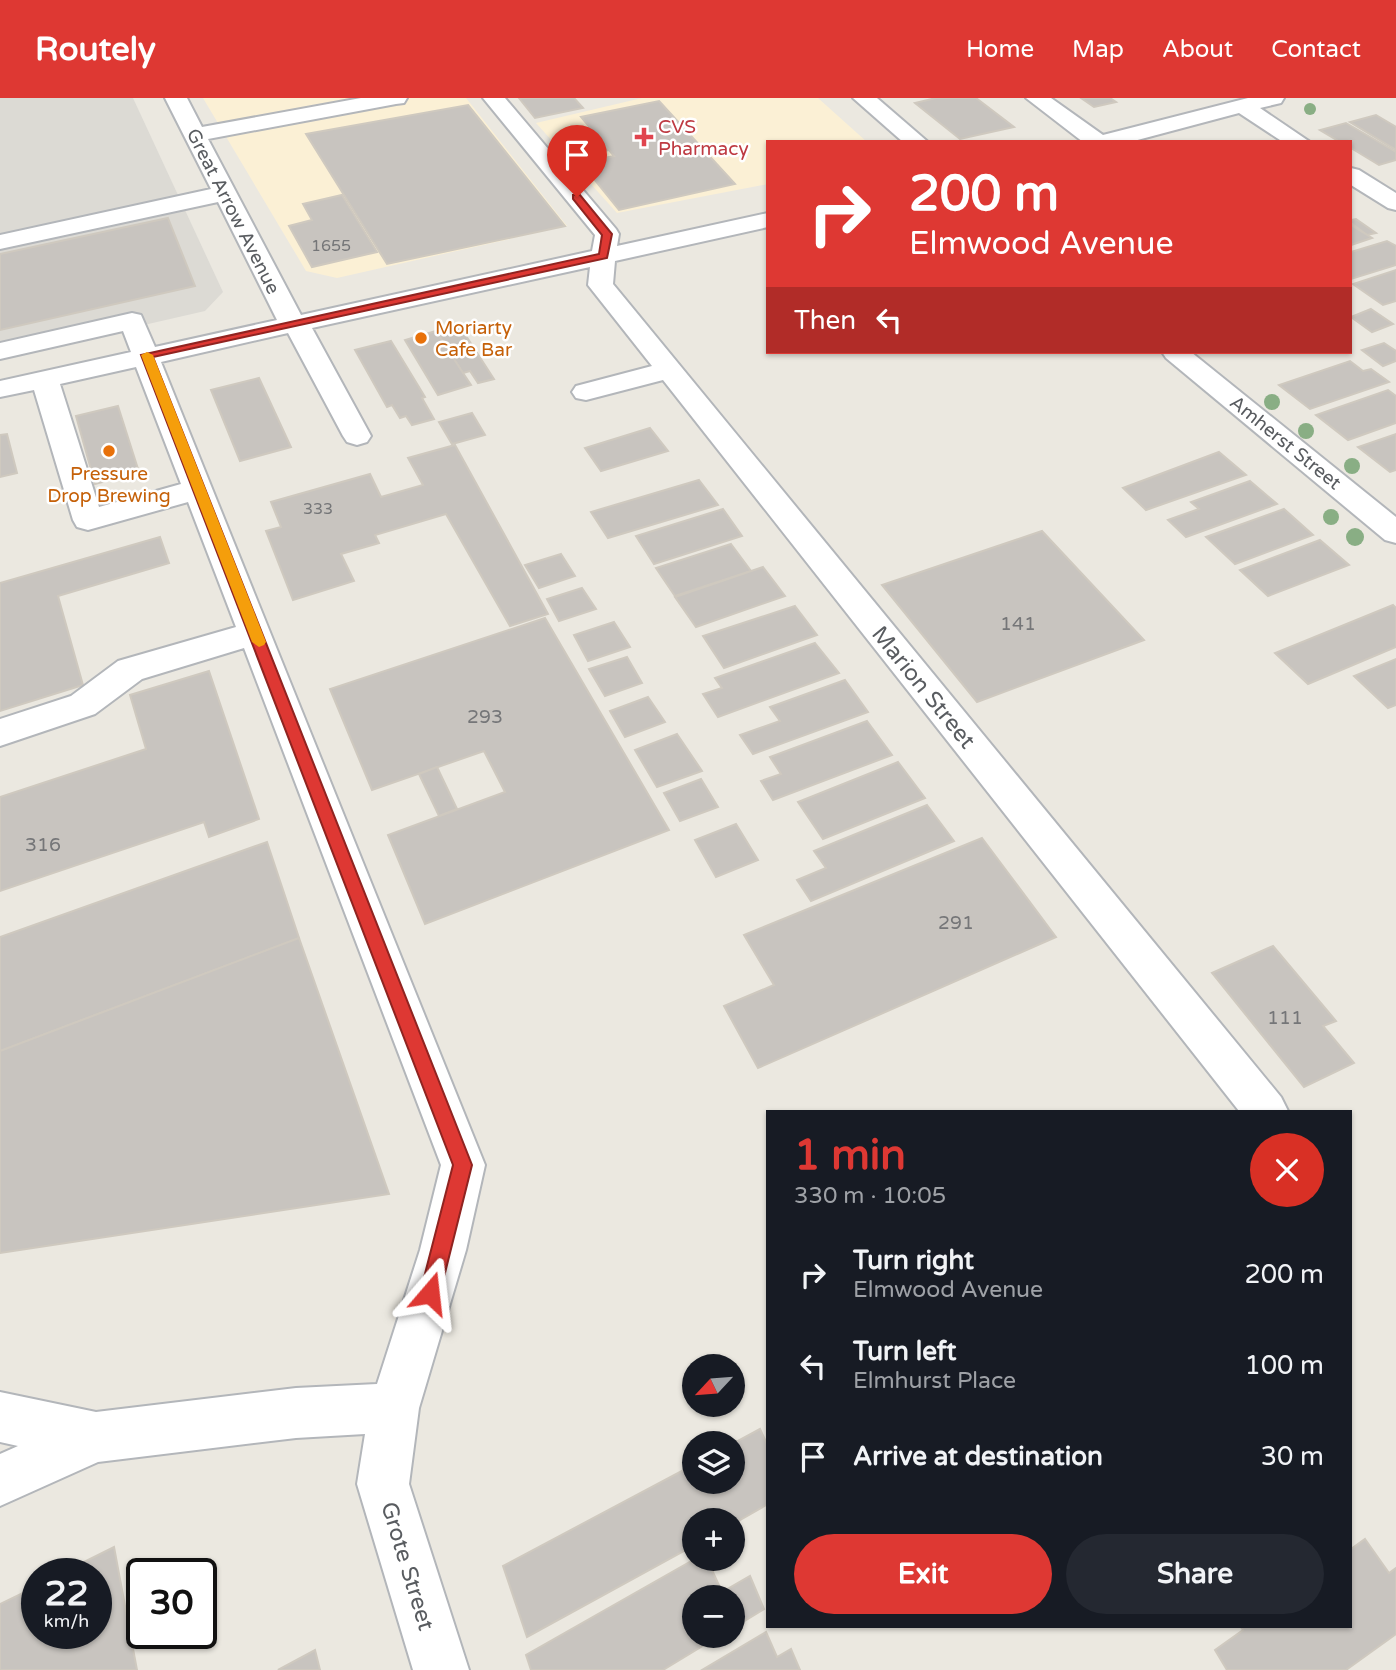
<!DOCTYPE html>
<html lang="en">
<head>
<meta charset="utf-8">
<style>
	body { margin:0; font-family:"Varela Round",sans-serif; background:#242831; color:#f1f3f6; height:100vh; display:flex; flex-direction:column; font-size:26px; white-space:nowrap }
	* { box-sizing:border-box; margin:0 }
	p { font-size:23px; color:#9ea1a6 }
	.icon { flex:none; width:38px; height:38px; fill:none; stroke:currentColor; stroke-width:2; stroke-linecap:round; stroke-linejoin:round }
	.map { position:relative; flex:1; overflow:hidden }
	.drawer { position:absolute; left:766px; top:1012px; width:586px; height:518px; display:flex; flex-direction:column; background:#171b24; border-radius:0px; box-shadow:0 2px 5px #0004 }
	.drawer>* { flex:none }
	.banner { position:absolute; left:766px; top:42px; width:586px; height:214px; border-radius:0px; box-shadow:0 2px 5px #0004; background:#de3833; color:#fff; overflow:hidden }
	.needle { width:46px; rotate:244deg }
	.controls { position:absolute; left:682px; top:1256px; display:grid; gap:14px }
	.controls a { display:grid; place-items:center; width:63px; height:63px; border-radius:50%; background:#171b24; box-shadow:0 2px 5px #0004; font-size:35px }
	.speed { position:absolute; left:21px; top:1460px; display:flex; gap:14px; font-size:35px; font-weight:700; text-align:center }
	.speed>* { display:grid; place-content:center; width:91px; height:91px; border-radius:50%; background:#171b24; box-shadow:0 2px 5px #0004; line-height:1 }
	.speed small { font-size:18px; font-weight:400 }
	.speed .limit { border:4px solid #111; border-radius:10px; background:#fff; color:#111 }
	.pin { position:absolute; display:grid; place-items:center; width:60px; height:60px; color:#fff; margin:-72px -30px; border-radius:50% 50% 50% 0; rotate:-45deg; box-shadow:0 0 7px #0007 }
	.pin .icon { rotate:45deg }
	.me { position:absolute; width:77px; margin:-38px; rotate:17deg; stroke-linejoin:round; filter:drop-shadow(0 0 5px #0008) }
	.turn { display:flex; align-items:center; gap:24px; height:147px; padding:0 28px; font-size:32px }
	.turn .icon { width:91px; height:91px; stroke-width:2.5 }
	.turn b { display:block; font-size:49px; line-height:60px }
	.then { display:flex; align-items:center; height:66px; padding:0 28px; background:#0003; gap:14px; font-size:26px }
	.round { display:grid; place-items:center; flex:none; width:74px; height:74px; border-radius:37px; background:#242831 }
	.overview { display:flex; align-items:center; justify-content:space-between; height:119px; padding:0 28px }
	h1 { font-size:42px; font-weight:700; line-height:52px; color:#de3833 }
	.action { display:flex; gap:14px; margin-top:auto; padding:14px 28px }
	.action a { flex:1; height:80px; border-radius:42px; background:#de3833; color:#fff; font-size:28px; font-weight:700; line-height:80px; text-align:center }
	.action a+a { background:#242831; color:#f1f3f6 }
	ul { padding:0; list-style:none }
	li { display:flex; align-items:center; gap:21px; height:91px; padding:0 28px }
	li div { flex:1 }
	li b { display:block; font-size:26px }
	li em { font-style:normal }
	header { display:flex; align-items:center; gap:42px; box-sizing:border-box; height:98px; padding:0 35px; background:#de3833; color:#fff }
	header strong { font-size:33px }
	nav { display:flex; gap:38px; margin-inline-start:auto; font-size:24px }
	.map>svg:first-child { display:block }
</style>
</head>
<body>
<header>
<strong>Routely</strong>
<nav><a>Home</a><a>Map</a><a>About</a><a>Contact</a></nav>
</header>
<div class="map">
<svg width="1396" height="1572" viewBox="0 0 1396 1572">
	<rect width="100%" height="100%" fill="#ebe8e0"/>
	<g fill="#fbf0d5">
		<polygon points="203,0 466,0 567,128 337,180 306,173"/>
		<polygon points="642,0 818,0 867,44 768,44 768,86 617,115 536,25"/>
	</g>
	<polygon fill="#dcdad4" points="0,0 133,0 223,194 205,213 0,260"/>
	<g fill="#c8c4bf" stroke="#cfc9bf" stroke-width="2">
		<polygon points="519,0 574,0 583,10 535,20"/>
		<polygon points="936,0 976,0 1014,29 960,41 915,5"/>
		<polygon points="1081,0 1110,0 1116,4 1094,9"/>
		<polygon points="659,3 735,86 619,112 581,65 614,58 581,19"/>
		<polygon points="468,7 565,128 387,166 306,36"/>
		<polygon points="1376,17 1396,29 1396,52 1350,24"/>
		<polygon points="1346,25 1396,54 1396,62 1379,67 1351,50 1351,44 1340,44 1320,32"/>
		<polygon points="594,37 609,52 592,56 577,41"/>
		<polygon points="342,97 377,154 312,169 289,128 312,122 303,106"/>
		<polygon points="168,120 195,188 0,232 0,156"/>
		<polygon points="1356,121 1376,135 1367,137 1351,125 1351,122"/>
		<polygon points="1351,127 1372,140 1351,147"/>
		<polygon points="1387,143 1396,148 1396,167 1351,181 1351,154"/>
		<polygon points="1396,172 1396,203 1383,207 1353,186"/>
		<polygon points="1371,211 1393,226 1372,234 1351,219"/>
		<polygon points="459,227 494,281 478,285 470,273 463,275 436,233"/>
		<polygon points="436,233 463,275 471,287 438,297 405,242"/>
		<polygon points="391,243 425,299 422,300 434,321 412,327 406,318 400,320 392,307 387,309 355,252"/>
		<polygon points="1384,245 1396,253 1396,263 1383,268 1362,252"/>
		<polygon points="1350,263 1363,273 1371,271 1389,284 1310,311 1279,287"/>
		<polygon points="259,280 291,349 240,363 211,292"/>
		<polygon points="1388,292 1396,298 1396,325 1348,342 1316,317"/>
		<polygon points="118,308 139,374 95,386 76,318"/>
		<polygon points="472,315 485,337 452,346 439,324"/>
		<polygon points="650,330 668,353 601,373 585,350"/>
		<polygon points="7,336 17,375 0,379 0,337"/>
		<polygon points="1396,336 1396,372 1390,374 1358,349"/>
		<polygon points="455,347 548,516 510,528 446,416 375,437 379,445 341,456 354,483 293,502 266,433 281,429 271,404 370,376 381,399 423,387 408,360"/>
		<polygon points="1219,354 1246,377 1146,412 1123,390"/>
		<polygon points="699,382 718,407 608,440 591,414"/>
		<polygon points="1250,383 1277,406 1186,439 1168,422 1199,411 1191,404"/>
		<polygon points="723,411 742,438 654,466 636,438"/>
		<polygon points="1284,411 1313,437 1235,466 1206,439"/>
		<polygon points="1042,433 1144,542 977,604 882,487"/>
		<polygon points="160,439 169,465 58,498 83,587 0,613 0,485"/>
		<polygon points="1320,442 1349,467 1268,498 1240,472"/>
		<polygon points="731,446 751,473 675,498 656,470"/>
		<polygon points="561,456 575,478 539,490 525,467"/>
		<polygon points="763,469 785,498 696,529 675,499"/>
		<polygon points="582,490 596,511 559,523 547,501"/>
		<polygon points="1393,507 1396,510 1396,549 1308,586 1275,555"/>
		<polygon points="795,508 817,537 724,570 703,538"/>
		<polygon points="545,520 669,732 425,826 388,737 505,694 484,653 372,692 330,591"/>
		<polygon points="614,524 630,549 588,563 574,537"/>
		<polygon points="815,545 839,575 718,619 703,596 722,590 715,580"/>
		<polygon points="627,559 642,585 605,598 589,571"/>
		<polygon points="1396,561 1396,607 1388,610 1354,578"/>
		<polygon points="209,573 259,721 209,739 204,724 0,793 0,699 146,651 130,597"/>
		<polygon points="845,582 868,614 753,656 740,637 780,623 770,609"/>
		<polygon points="648,599 665,624 625,639 610,613"/>
		<polygon points="867,623 892,657 773,702 761,683 781,676 770,659"/>
		<polygon points="677,636 702,673 657,689 635,652"/>
		<polygon points="898,664 925,700 823,741 798,704"/>
		<polygon points="437,669 457,711 439,718 419,676"/>
		<polygon points="701,681 718,709 680,723 664,695"/>
		<polygon points="927,707 954,743 811,803 797,782 826,770 814,753"/>
		<polygon points="736,726 758,762 716,779 695,742"/>
		<polygon points="982,740 1056,839 758,970 724,908 774,887 744,837"/>
		<polygon points="267,744 299,840 0,953 0,839"/>
		<polygon points="299,840 389,1096 0,1155 0,953"/>
		<polygon points="1273,848 1336,923 1323,928 1354,965 1304,989 1212,875"/>
		<polygon points="760,1331 768,1348 768,1406 733,1426 733,1423 695,1423 695,1447 527,1539 503,1468 695,1366 695,1384 733,1384 732,1346"/>
		<polygon points="1365,1441 1389,1475 1396,1470 1396,1536 1346,1572 1227,1572 1215,1552 1243,1532 1240,1528 1351,1528 1351,1451"/>
		<polygon points="114,1449 137,1572 0,1572 0,1506 37,1488 37,1535 96,1535 96,1475 62,1475"/>
		<polygon points="695,1461 707,1461 722,1494 750,1478 764,1511 733,1530 733,1500 695,1500 695,1538 719,1538 663,1572 531,1572 526,1557"/>
		<polygon points="766,1534 777,1559 791,1551 800,1572 702,1572"/>
		<polygon points="315,1552 320,1572 278,1572"/>
	</g>
	<g fill="none" stroke-linecap="round" stroke-linejoin="round">
		<g stroke="#b3b6ba" stroke-width="4">
			<g id="minor">
				<path d="M165,0H187L202,29L361,0H407L404,5L396,6L208,41L301,217L592,153L595,137L483,0H505L616,131L619,136L617,148L768,115V129L615,163L613,186L1281,999L1288,1013H1239L663,282L586,302L576,300L572,294L576,288L652,268L588,187L590,169L312,230L371,338L367,344L357,347L347,344L343,338L288,235L161,264L485,1067L466,1152L419,1310L409,1386L469,1572H413L357,1386L365,1336L296,1340L98,1364L0,1408V1356L18,1348L0,1344V1294L96,1314L296,1290L377,1286L420,1152L441,1067L244,550L142,581L95,616L0,648V621L71,598L118,563L236,529L188,404L88,432L77,429L73,422L34,292L0,299V283L131,254L123,233L0,261V245L132,215L141,217L155,249L277,222L218,104L0,151V137L211,91ZM136,269L181,386L99,409L60,286Z"/>
				<polygon points="853,0 877,0 928,44 903,44"/>
				<polygon points="1026,0 1051,0 1103,37 1248,0 1284,0 1281,5 1260,10 1310,44 1283,44 1239,15 1130,44 1083,44"/>
				<polygon points="1351,70 1359,72 1396,95 1396,112 1388,110 1351,87"/>
				<polygon points="1162,254 1191,254 1396,419 1396,445 1385,442 1166,260"/>
			</g>
		</g>
		<use href="#minor" fill="#fff" fill-rule="evenodd"/>
	</g>
	<g fill="#89ae84">
		<circle cx="1310" cy="11" r="6"/>
		<circle cx="1272" cy="304" r="8"/>
		<circle cx="1306" cy="333" r="8"/>
		<circle cx="1352" cy="368" r="8"/>
		<circle cx="1331" cy="419" r="8"/>
		<circle cx="1355" cy="439" r="9"/>
	</g>
	<polygon fill="#de3833" stroke="#902421" stroke-width="2" points="573,97 580,97 612,136 607,160 153,259 472,1067 440,1195 437,1202 430,1205 423,1202 420,1195 453,1067 141,257 599,156 602,137 573,101"/>
	<polygon fill="#f59e0b" points="147,254 153,257 266,544 264,547 259,549 252,544 141,257"/>
	<path fill="#e0444e" stroke="#fff" stroke-width="2.5" d="M640.5 28.5h7v7h7v7h-7v7h-7v-7h-7v-7h7z"/>
	<g fill="#e8710a" stroke="#fff" stroke-width="2.5">
		<circle cx="421" cy="240" r="7"/>
		<circle cx="109" cy="353" r="7"/>
	</g>
	<g text-anchor="middle" stroke-width="5" stroke-linejoin="round" paint-order="stroke">
		<g font-size="16" fill="#757678">
			<text x="331" y="153">1655</text>
			<text x="318" y="416">333</text>
		</g>
		<g font-size="19" fill="#be3a42" stroke="#fff" text-anchor="start">
			<text x="658" y="35">CVS<tspan x="658" dy="22">Pharmacy</tspan></text>
		</g>
		<g font-size="19" fill="#595c60" stroke="#fff">
			<text transform="translate(234 113) rotate(63)" y="7">Great Arrow Avenue</text>
			<text transform="translate(1286 344) rotate(39)" y="7">Amherst Street</text>
		</g>
		<g font-size="19" fill="#c56008" stroke="#fff" text-anchor="start">
			<text x="435" y="236">Moriarty<tspan x="435" dy="22">Cafe Bar</tspan></text>
			<text x="109" y="382" text-anchor="middle">Pressure<tspan x="109" dy="22">Drop Brewing</tspan></text>
		</g>
		<g font-size="19" fill="#757678">
			<text x="1018" y="532">141</text>
			<text x="485" y="625">293</text>
			<text x="43" y="753">316</text>
			<text x="956" y="831">291</text>
			<text x="1285" y="926">111</text>
		</g>
		<g font-size="23" fill="#595c60" stroke="#fff">
			<text transform="translate(924 589) rotate(51)" y="8">Marion Street</text>
			<text transform="translate(408 1468) rotate(73)" y="8">Grote Street</text>
		</g>
	</g>
</svg>
<div class="controls">
<a><svg class="needle" viewBox="-14 -14 28 28"><path d="M0-13l5 13h-10z" fill="#e53935"/><path d="M0 13l5-13h-10z" fill="#9ea1a6"/></svg></a>
<a><svg class="icon" aria-label="layers" viewBox="0 0 24 24"><path d="M12 4l9 5-9 5-9-5zM3 14l9 5 9-5"/></svg></a>
<a>+</a>
<a>−</a>
</div>
<div class="speed"><div>22<small>km/h</small></div><div class="limit">30</div></div>
<div class="pin" style="left:577px;top:99px;background:#d93025"><svg class="icon" aria-label="arrive" viewBox="0 0 24 24"><path d="M6 21V4h12l-3 4 3 4H6"/></svg></div>
<svg class="me" style="left:430px;top:1195px" viewBox="-20 -20 40 40"><path d="M0-17L14 15 0 8-14 15z" fill="#de3833" stroke="#fff" stroke-width="4"/></svg>
<div class="banner">
<div class="turn"><svg class="icon" aria-label="right" viewBox="0 0 24 24"><path d="M7 20v-9h11M14 6l5 5-5 5"/></svg><div><b>200 m</b>Elmwood Avenue</div></div>
<div class="then">Then<svg class="icon" aria-label="left" viewBox="0 0 24 24"><path d="M17 20v-9H6M10 6l-5 5 5 5"/></svg></div>
</div>
<section class="drawer">
<div class="overview"><div><h1>1 min</h1><p>330 m · 10:05</p></div><a class="round" style="background:#d93025;color:#fff"><svg class="icon" aria-label="close" viewBox="0 0 24 24"><path d="M6 6l12 12M18 6L6 18"/></svg></a></div>
<ul>
<li><svg class="icon" aria-label="right" viewBox="0 0 24 24"><path d="M7 20v-9h11M14 6l5 5-5 5"/></svg><div><b>Turn right</b><p>Elmwood Avenue</p></div><em>200 m</em></li>
<li><svg class="icon" aria-label="left" viewBox="0 0 24 24"><path d="M17 20v-9H6M10 6l-5 5 5 5"/></svg><div><b>Turn left</b><p>Elmhurst Place</p></div><em>100 m</em></li>
<li><svg class="icon" aria-label="arrive" viewBox="0 0 24 24"><path d="M6 21V4h12l-3 4 3 4H6"/></svg><div><b>Arrive at destination</b></div><em>30 m</em></li>
</ul>
<div class="action"><a>Exit</a><a>Share</a></div>
</section>
</div>
</body>
</html>
